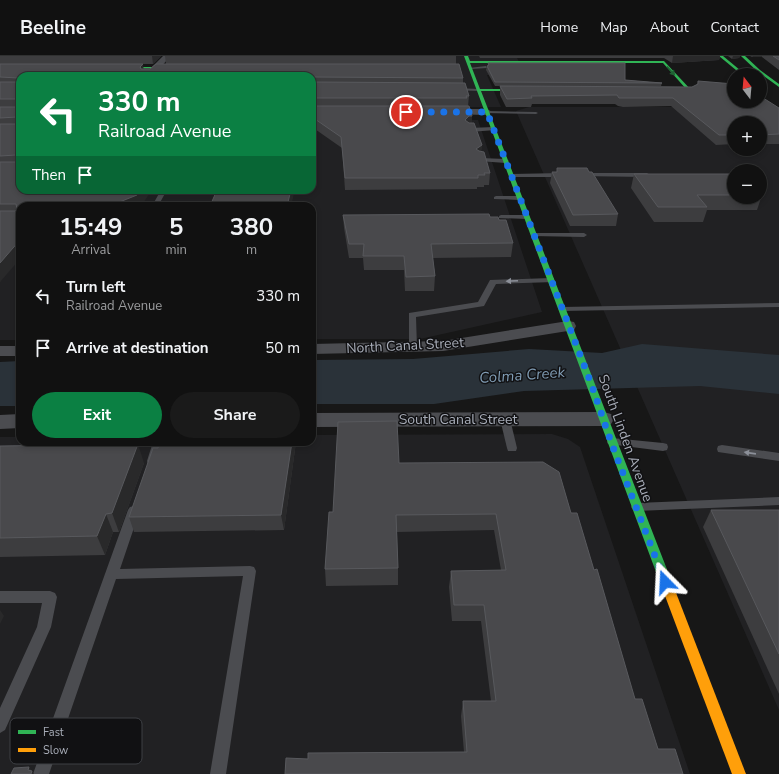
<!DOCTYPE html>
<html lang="en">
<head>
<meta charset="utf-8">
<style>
	body { margin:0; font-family:"Nunito Sans",sans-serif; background:#1a1a1a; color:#f1f3f6; height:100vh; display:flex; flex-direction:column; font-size:15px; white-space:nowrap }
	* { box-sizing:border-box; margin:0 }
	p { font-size:13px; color:#9c9d9f }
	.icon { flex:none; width:22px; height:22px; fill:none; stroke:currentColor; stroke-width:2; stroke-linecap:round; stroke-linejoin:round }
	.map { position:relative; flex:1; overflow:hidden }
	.sheet { position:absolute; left:16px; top:146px; width:300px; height:244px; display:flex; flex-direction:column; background:#111; border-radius:12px; box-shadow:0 2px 6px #0003,0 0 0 1px #303131 }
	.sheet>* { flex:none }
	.banner { position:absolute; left:16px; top:16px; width:300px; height:122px; border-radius:12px; box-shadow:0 2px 6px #0003,0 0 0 1px #303131; background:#0b8043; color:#fff; overflow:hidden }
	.needle { width:26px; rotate:344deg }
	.tools { position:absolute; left:727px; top:12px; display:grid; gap:8px }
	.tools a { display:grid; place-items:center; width:40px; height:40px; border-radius:50%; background:#111; box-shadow:0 2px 6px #0003,0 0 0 1px #303131; font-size:20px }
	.pin { position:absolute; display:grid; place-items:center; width:34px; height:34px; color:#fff; margin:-17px; border:2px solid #fff; border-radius:50%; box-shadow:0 1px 4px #0007 }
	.me { position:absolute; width:44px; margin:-22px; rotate:339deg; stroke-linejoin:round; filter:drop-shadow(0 0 3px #0008) }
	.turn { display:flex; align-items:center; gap:14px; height:84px; padding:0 16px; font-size:18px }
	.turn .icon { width:52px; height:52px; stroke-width:2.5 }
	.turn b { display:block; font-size:28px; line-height:34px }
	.then { display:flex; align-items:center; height:38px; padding:0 16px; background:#0003; gap:8px; font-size:15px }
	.eta { display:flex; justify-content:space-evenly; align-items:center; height:68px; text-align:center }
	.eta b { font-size:24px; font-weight:700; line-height:28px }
	.action { display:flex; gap:8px; margin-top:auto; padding:8px 16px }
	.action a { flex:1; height:46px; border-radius:24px; background:#0b8043; color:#fff; font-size:16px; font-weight:700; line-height:46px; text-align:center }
	.action a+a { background:#1a1a1a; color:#f1f3f6 }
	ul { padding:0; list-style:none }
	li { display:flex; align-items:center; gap:12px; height:52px; padding:0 16px }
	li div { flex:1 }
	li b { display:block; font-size:15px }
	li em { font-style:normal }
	header { display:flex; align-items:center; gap:24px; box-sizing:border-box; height:56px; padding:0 20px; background:#111; border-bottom:1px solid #303131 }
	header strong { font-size:19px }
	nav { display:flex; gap:22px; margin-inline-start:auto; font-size:14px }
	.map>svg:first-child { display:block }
</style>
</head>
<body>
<header>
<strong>Beeline</strong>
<nav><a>Home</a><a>Map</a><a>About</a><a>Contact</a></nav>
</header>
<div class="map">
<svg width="779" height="718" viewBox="0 0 779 718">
	<rect width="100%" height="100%" fill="#171717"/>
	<g fill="#212123" fill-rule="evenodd">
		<polygon points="412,0 516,0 526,19 487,19 501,51 418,51"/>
		<path d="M529,51H768L779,56V654L516,55ZM734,67H760V93H734ZM734,115H760V141H734Z"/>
		<polygon points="0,63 20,134 312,134 312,64 478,64 542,256 420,283 312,283 312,150 20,150 20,284 0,284"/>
		<polygon points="552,378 568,383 580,391 690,718 0,718 0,381 20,381 20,386 312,386 312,379"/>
	</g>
	<g fill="#2a3239">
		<polygon points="642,288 779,299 779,338 700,330 524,335 434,348 312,348 312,304 413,303 529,293 602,297"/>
		<polygon points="20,305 20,350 0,350 0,306"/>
	</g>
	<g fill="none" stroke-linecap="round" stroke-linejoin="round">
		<g fill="#4b4c50" fill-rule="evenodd">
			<polygon points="486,10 487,12 471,13 469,12"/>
			<polygon points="453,32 479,33 481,34 479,35 451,34"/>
			<polygon points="487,55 536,56 538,57 536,58 485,57"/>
			<polygon points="494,71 496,72 496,74 469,76 466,74 469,72"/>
			<polygon points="480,102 506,103 509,105 506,107 478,105 477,104"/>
			<polygon points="581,117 647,117 650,119 647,121 579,120 578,119"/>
			<polygon points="511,118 563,117 566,119 563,121 509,121 509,119"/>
			<polygon points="161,134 167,134 158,150 152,150"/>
			<polygon points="496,140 520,140 523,142 520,144 494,143 494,141"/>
			<polygon points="501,159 527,159 530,161 527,163 499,162 499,160"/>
			<polygon points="534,177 584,177 587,179 584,181 532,180 531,179"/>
			<polygon points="551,222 554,222 554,226 496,228 484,250 416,261 417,292 413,295 409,292 409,257 478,246 490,224"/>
			<polygon points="779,247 779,251 562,255 558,253 562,251"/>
			<polygon points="505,360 510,363 517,392 516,395 508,395 507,392 500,363"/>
			<polygon points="612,382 663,387 667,388 668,391 667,394 663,395 608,388 607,386 608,384"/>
			<polygon points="153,386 163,386 157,405 156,408 148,408 147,405"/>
			<polygon points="722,389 779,397 779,405 718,396 717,393 718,390"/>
			<polygon points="779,441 779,449 637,455 633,454 631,451 633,448 637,447"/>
			<polygon points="134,450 138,451 140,454 120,513 250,510 254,511 256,515 226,718 210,718 243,520 116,523 49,718 33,718 128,454 130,451"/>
			<polygon points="0,535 50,535 55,537 57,541 51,571 5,674 0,677 0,652 37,571 42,547 0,547"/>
		</g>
		<g fill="#4b4c50" fill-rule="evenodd">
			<polygon points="163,0 171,0 152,20 143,20"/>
			<polygon points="445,53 487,53 492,56 487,59 442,58 440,56"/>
			<polygon points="568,265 574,266 576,270 574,274 443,295 312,298 312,288 443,285"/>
			<rect x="0" y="290" width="20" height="10"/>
			<polygon points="604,356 611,358 614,363 611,368 604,370 312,371 312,357"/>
			<polygon points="20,358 20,372 0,373 0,359"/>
		</g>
		<g fill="#30b455" fill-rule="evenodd">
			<polygon points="464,0 468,0 470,5 664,5 692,35 690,36 664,36 665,34 687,34 663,7 470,7 480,33 531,33 533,34 531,35 481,35 668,516 666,519 662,521 658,519 656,516"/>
			<polygon points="719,0 723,0 746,19 742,19"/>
			<polygon points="741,0 745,0 760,14 779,28 779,31 758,16"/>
			<polygon points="113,11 182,11 184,12 114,13"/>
		</g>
		<polygon fill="#ff9f0a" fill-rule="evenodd" points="662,511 666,513 668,516 746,718 732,718 656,516 658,513"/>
	</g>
	<g fill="#3d3d3f">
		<polygon points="0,0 161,0 153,8 0,8"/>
		<polygon points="165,0 456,0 456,8 166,8"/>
		<polygon points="479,0 720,0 719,4 672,7 664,2 480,2"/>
		<polygon points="728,0 740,0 739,2 732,3"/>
		<polygon points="750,0 779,0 779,14 762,1 752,1"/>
		<polygon points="488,7 625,24 662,27 661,30 495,30 486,14 487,10 488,10"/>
		<polygon points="0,8 463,22 463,27 469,40 468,50 466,50 472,67 482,89 481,95 490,117 489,129 484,129 484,131 477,131 477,133 345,134 342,92 312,71 312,20 20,20 141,150 20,150 0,226"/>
		<polygon points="698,25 734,45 779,52 779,88 760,88 760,67 734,67 734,88 716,89 671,50 623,51 618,50 615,48 532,48 531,51 506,51 500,39 500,30 692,31 697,29"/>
		<polygon points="552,116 618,158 616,170 570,170 550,127"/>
		<polygon points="634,118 734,119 734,141 760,141 760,137 762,139 757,154 707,154 703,166 654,166 631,132"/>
		<polygon points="343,159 490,161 499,164 513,187 511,201 433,202 435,220 434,235 405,235 404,214 364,214 363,202 349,202 344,172"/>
		<polygon points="296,386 284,474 134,476 129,461"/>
		<polygon points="0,390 144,407 119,476 113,476 105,499 0,501"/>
		<polygon points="399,407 571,457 594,514 635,643 658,693 308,703 464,696 461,660 463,645 491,645 481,565 452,565 449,531 451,515 501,514 494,474 397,476 398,512 398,529 326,530 325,513 333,456"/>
		<polygon points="711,454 779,454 779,638 703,471"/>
	</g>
	<g fill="#29292a">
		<polygon points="152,0 161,0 153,8"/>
		<polygon points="673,0 720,0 719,4 672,7"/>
		<polygon points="733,0 740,0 739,2 732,3"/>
		<polygon points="753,0 762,0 762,1 752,1"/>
		<polygon points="143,8 144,16 140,11"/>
		<polygon points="469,60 472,60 472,70 465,64"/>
		<polygon points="482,89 481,101 476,93"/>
		<polygon points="141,134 152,134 141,150 118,150 117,147"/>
		<polygon points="291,134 295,134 291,150 287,150"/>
		<polygon points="20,184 20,203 0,226 0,207"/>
		<polygon points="292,386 296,386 284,474 281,459"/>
		<polygon points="138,388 144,407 119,476 112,457"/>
		<polygon points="106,458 113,476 105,499 97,480"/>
		<polygon points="0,554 4,560 0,568"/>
		<polygon points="29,711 32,715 34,718 31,718 28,714"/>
	</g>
	<g fill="#49494c" stroke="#58595d">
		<polygon points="773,0 779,0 779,4"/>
		<polygon points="488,7 625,7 625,24 662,27 495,26 487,10 489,9"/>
		<polygon points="0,8 143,8 140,11 141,13 150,13 156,8 459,8 463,22 312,21 312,20 20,20 20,134 141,134 137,139 117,147 54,147 51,150 20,150 20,184 0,207 0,155 15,155 17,153 16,148 0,148 0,106 16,106 18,105 16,99 0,100 0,68 16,68 18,67 17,61 0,62 0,51 17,51 18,50 17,43 0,43 0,26 17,26 18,22 0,21"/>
		<polygon points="698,25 734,28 734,45 760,45 760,40 779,52 779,78 760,79 760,67 734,67 734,79 719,79 673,42 619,42 617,39 531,40 532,42 507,43 500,30 692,31 698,28"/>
		<polygon points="312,26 465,27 469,40 466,40 467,42 312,42"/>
		<polygon points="312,50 469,50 472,60 469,60 465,64 469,67 474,67 482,89 476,93 479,95 484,96 490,117 484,117 485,119 478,119 478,122 345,122 341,81 312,61"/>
		<polygon points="557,112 587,112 589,116 592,116 618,158 573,159 552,116 557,116"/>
		<polygon points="634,118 734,118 734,139 697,139 707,151 658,151"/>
		<polygon points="217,134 291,134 287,150 210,150"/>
		<polygon points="489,158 490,161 498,161 499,164 506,164 513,187 431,188 435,220 406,221 404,200 363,200 364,188 349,188 343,159"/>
		<polygon points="397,365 399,407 543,406 559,416 571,457 577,457 594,514 597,513 635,643 642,643 658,693 675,693 683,718 285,718 286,702 308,703 308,697 467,696 463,645 496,645 484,549 454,549 451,515 506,514 496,458 396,459 398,512 325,513 329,456 333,456 338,366"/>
		<polygon points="160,386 292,386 281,459 129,461 153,392 158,392"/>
		<polygon points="138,388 112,457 106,458 97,480 0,482 0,390"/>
		<polygon points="711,454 779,454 779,598"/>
		<polygon points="29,711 28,714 32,715 31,718 11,718 14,712"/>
	</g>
	<defs><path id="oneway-solid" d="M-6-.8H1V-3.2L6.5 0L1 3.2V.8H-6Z"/></defs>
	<use fill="#206234" href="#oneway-solid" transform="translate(671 15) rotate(48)"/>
	<g fill="#8c9099">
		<use href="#oneway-solid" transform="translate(512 225) rotate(178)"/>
		<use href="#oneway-solid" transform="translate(750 397) rotate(-172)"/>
	</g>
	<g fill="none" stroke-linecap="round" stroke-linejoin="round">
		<polyline stroke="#1a73e8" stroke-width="7" stroke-dasharray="0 12.6" points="406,56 487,56 592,330 611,386 665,526"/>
	</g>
	<g text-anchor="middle" stroke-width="3" stroke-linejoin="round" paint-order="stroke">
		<g font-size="14" fill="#a8adb8" stroke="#111113">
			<text transform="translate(405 289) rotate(-3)" y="5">North Canal Street</text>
			<text x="458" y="368">South Canal Street</text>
			<text transform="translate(626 382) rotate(70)" y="5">South Linden Avenue</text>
		</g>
		<g font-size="15" font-style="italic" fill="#7f9bb3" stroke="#111113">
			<text transform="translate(522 319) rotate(-4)" y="5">Colma Creek</text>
		</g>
	</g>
	<rect x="10" y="662" width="132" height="46" rx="6" fill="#111113" stroke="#3e4045" stroke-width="1"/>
	<rect x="18" y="674" width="18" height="4" fill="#30b455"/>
	<rect x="18" y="692" width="18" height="4" fill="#ff9f0a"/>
	<g font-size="11" fill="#a8adb8">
		<text x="43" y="680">Fast</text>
		<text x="43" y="698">Slow</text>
	</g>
</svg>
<div class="tools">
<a><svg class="needle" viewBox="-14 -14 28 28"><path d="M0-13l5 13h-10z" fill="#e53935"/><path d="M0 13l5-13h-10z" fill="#9c9d9f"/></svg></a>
<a>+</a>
<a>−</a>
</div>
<div class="pin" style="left:406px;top:56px;background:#d93025"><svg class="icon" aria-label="arrive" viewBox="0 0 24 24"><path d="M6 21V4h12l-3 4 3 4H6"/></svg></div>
<svg class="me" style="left:665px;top:526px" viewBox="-20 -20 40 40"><path d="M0-17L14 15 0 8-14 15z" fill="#1a73e8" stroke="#fff" stroke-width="4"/></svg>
<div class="banner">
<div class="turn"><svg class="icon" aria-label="left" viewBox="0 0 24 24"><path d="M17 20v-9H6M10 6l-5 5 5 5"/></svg><div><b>330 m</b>Railroad Avenue</div></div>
<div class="then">Then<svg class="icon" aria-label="arrive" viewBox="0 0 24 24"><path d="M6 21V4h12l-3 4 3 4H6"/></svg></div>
</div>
<section class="sheet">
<div class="eta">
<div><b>15:49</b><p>Arrival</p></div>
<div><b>5</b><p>min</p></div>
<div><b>380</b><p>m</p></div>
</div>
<ul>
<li><svg class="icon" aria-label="left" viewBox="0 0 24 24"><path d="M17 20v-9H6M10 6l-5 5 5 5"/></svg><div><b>Turn left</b><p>Railroad Avenue</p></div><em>330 m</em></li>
<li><svg class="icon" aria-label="arrive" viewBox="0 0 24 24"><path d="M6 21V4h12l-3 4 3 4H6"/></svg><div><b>Arrive at destination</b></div><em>50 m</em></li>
</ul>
<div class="action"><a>Exit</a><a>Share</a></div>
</section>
</div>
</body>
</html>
